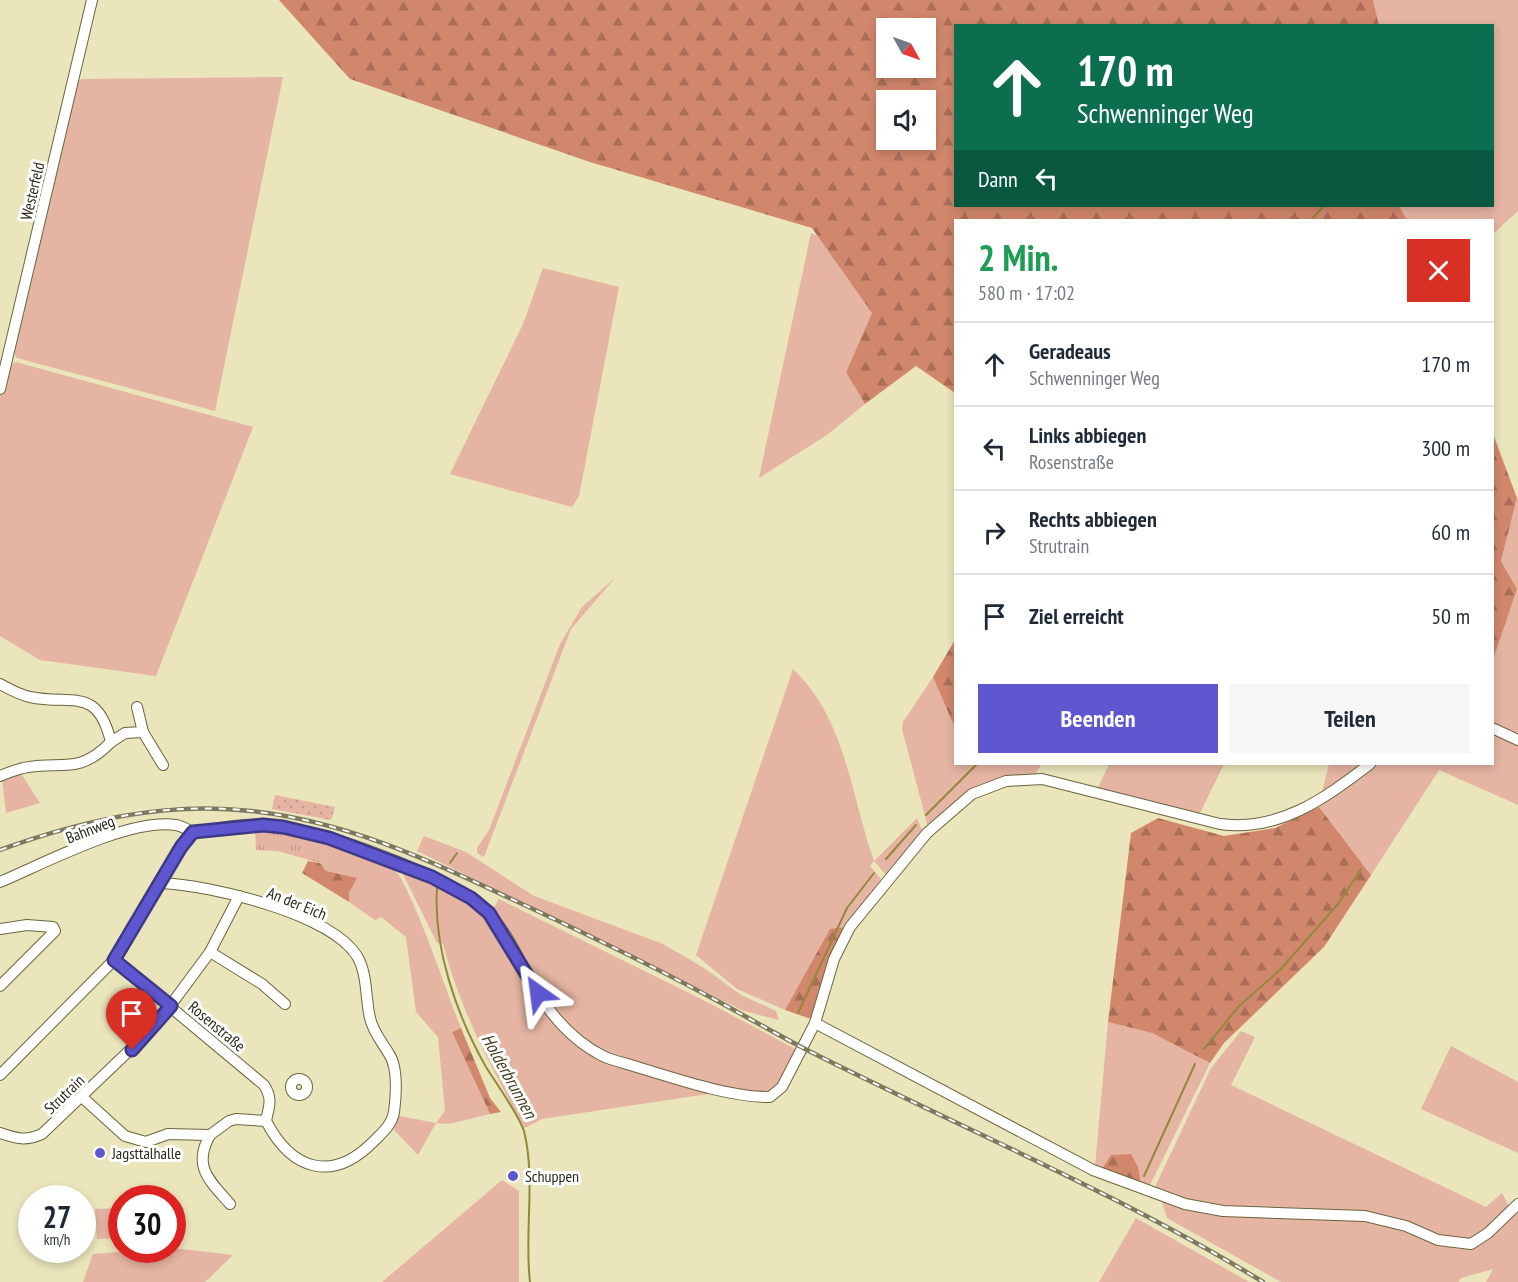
<!DOCTYPE html>
<html lang="de">
<head>
<meta charset="utf-8">
<style>
	body { margin:0; font-family:"PT Sans Narrow",sans-serif; background:#f6f6f7; color:#1f2937; height:100vh; display:flex; flex-direction:column; font-size:22px; white-space:nowrap }
	* { box-sizing:border-box; margin:0 }
	p { font-size:20px; color:#747a83 }
	.icon { flex:none; width:33px; height:33px; fill:none; stroke:currentColor; stroke-width:2; stroke-linecap:round; stroke-linejoin:round }
	.map { position:relative; flex:1; overflow:hidden }
	.side { position:absolute; left:954px; top:219px; width:540px; height:546px; display:flex; flex-direction:column; background:#fff; border-radius:0px; box-shadow:0 3px 9px #0003 }
	.side>* { flex:none }
	.top-card { position:absolute; left:954px; top:24px; width:540px; height:183px; border-radius:0px; box-shadow:0 3px 9px #0003; background:#0b6e4f; color:#fff; overflow:hidden }
	.needle { width:39px; rotate:130deg }
	.fabs { position:absolute; left:876px; top:18px; display:grid; gap:12px }
	.fabs a { display:grid; place-items:center; width:60px; height:60px; border-radius:0px; background:#fff; box-shadow:0 3px 9px #0003; font-size:30px }
	.speed { position:absolute; left:18px; top:1185px; display:flex; gap:12px; font-size:30px; font-weight:700; text-align:center }
	.speed>* { display:grid; place-content:center; width:78px; height:78px; border-radius:50%; background:#fff; box-shadow:0 3px 9px #0003; line-height:1 }
	.speed small { font-size:15px; font-weight:400 }
	.speed .limit { border:9px solid #d22; background:#fff; color:#111 }
	.pin { position:absolute; display:grid; place-items:center; width:51px; height:51px; color:#fff; margin:-62px -26px; border-radius:50% 50% 50% 0; rotate:-45deg; box-shadow:0 0 6px #0007 }
	.pin .icon { rotate:45deg }
	.me { position:absolute; width:66px; margin:-33px; rotate:329deg; stroke-linejoin:round; filter:drop-shadow(0 0 4px #0008) }
	.turn { display:flex; align-items:center; gap:21px; height:126px; padding:0 24px; font-size:27px }
	.turn .icon { width:78px; height:78px; stroke-width:2.5 }
	.turn b { display:block; font-size:42px; line-height:51px }
	.then { display:flex; align-items:center; height:57px; padding:0 24px; background:#0003; gap:12px; font-size:22px }
	.round { display:grid; place-items:center; flex:none; width:63px; height:63px; border-radius:0px; background:#f6f6f7 }
	.overview { display:flex; align-items:center; justify-content:space-between; height:102px; padding:0 24px }
	h1 { font-size:36px; font-weight:800; line-height:45px; color:#1e9e55 }
	.button { display:flex; gap:12px; margin-top:auto; padding:12px 24px }
	.button a { flex:1; height:69px; border-radius:0px; background:#5f57d0; color:#fff; font-size:24px; font-weight:800; line-height:69px; text-align:center }
	.button a+a { background:#f6f6f7; color:#1f2937 }
	ul { padding:0; list-style:none }
	li { display:flex; align-items:center; gap:18px; height:84px; padding:0 24px; border-top:2px solid #e0e1e3 }
	li div { flex:1 }
	li b { display:block; font-size:22px }
	li em { font-style:normal }
	.map>svg:first-child { display:block }
</style>
</head>
<body>
<div class="map">
<svg width="1518" height="1282" viewBox="0 0 1518 1282">
	<defs>
		<pattern id="forest-firs" width="22" height="20" patternUnits="userSpaceOnUse" patternTransform="scale(1.5)"><rect width="22" height="20" fill="#d1876c"/><path d="M5 1l3.5 6h-7zM16 11l3.5 6h-7z" fill="#aa6e58"/></pattern>
		<pattern id="park-tufts" width="24" height="20" patternUnits="userSpaceOnUse" patternTransform="scale(1.5)"><rect width="24" height="20" fill="#e5b4a2"/><path d="M3 7l-1-3M5 7V3M7 7l1-3M15 17l-1-3M17 17v-4M19 17l1-3" fill="none" stroke="#c49b8b"/></pattern>
		<pattern id="garden-dots" width="8" height="8" patternUnits="userSpaceOnUse" patternTransform="scale(1.5)"><rect width="8" height="8" fill="#e5b4a2"/><path d="M2 2h.1M6 6h.1" fill="none" stroke="#c49b8b" stroke-width="1.8" stroke-linecap="round"/></pattern>
	</defs>
	<rect width="100%" height="100%" fill="#eae5ba"/>
	<g fill="#e5b4a2">
		<polygon points="1373,0 1518,0 1518,211 1493,234 1492,220 1407,220 1399,206 1492,206 1492,26 1379,25"/>
		<polygon points="283,77 215,411 17,358 13,352 74,85 82,79"/>
		<polygon points="811,233 818,236 872,313 846,372 865,404 827,435 759,478"/>
		<polygon points="543,268 619,287 579,496 572,507 450,474 523,324"/>
		<polygon points="16,362 253,427 156,676 40,660 0,636 0,396 9,366"/>
		<polygon points="1517,498 1518,499 1518,736 1493,726 1493,660 1517,589 1501,561"/>
		<polygon points="615,578 571,629 484,857 477,853 477,848 489,830 560,644 582,607"/>
		<path d="M793,669C846,719 851,796 874,861L917,818L923,833L886,875L874,861L870,866L881,879L846,927L830,930L785,1010L737,989L696,955Z"/>
		<polygon points="933,677 955,728 956,764 1041,764 1036,774 1004,779 928,827 902,729 903,722"/>
		<polygon points="1493,733 1518,744 1518,805 1439,770 1371,875 1319,807 1377,764 1492,764"/>
		<polygon points="1109,764 1224,764 1198,817 1098,788"/>
		<polygon points="1329,764 1364,764 1321,796"/>
		<polygon points="20,772 40,803 6,813 2,779"/>
		<polygon points="424,836 466,852 534,896 663,944 704,968 741,995 776,1011 779,1020 744,1011 417,851"/>
		<path d="M327,843C347,848 371,852 389,863C409,876 449,1000 461,1028L452,1032L490,1114L449,1124L436,1123L418,1155L394,1130L399,1116L436,1123L445,1111L438,1037L416,1012L406,937L381,917L375,920L349,902V893L356,878L326,871L320,863Z"/>
		<path d="M402,872L464,899L488,916L581,1046L714,1093L542,1119L525,1128C491,1068 461,1012 443,944L437,943Z"/>
		<path d="M499,899L709,1003L799,1051L785,1078L763,1096L732,1090L600,1050C552,1021 522,959 491,913Z"/>
		<polygon points="1108,1022 1152,1033 1210,1063 1150,1185 1141,1185 1095,1167"/>
		<polygon points="1241,1031 1255,1037 1231,1085 1486,1207 1502,1193 1510,1208 1482,1236 1469,1242 1446,1240 1403,1222 1219,1208 1158,1192 1155,1187 1211,1068"/>
		<polygon points="1451,1046 1518,1082 1518,1153 1421,1109"/>
		<polygon points="502,1180 519,1191 519,1282 382,1282"/>
		<polygon points="1161,1199 1191,1209 1365,1218 1444,1246 1460,1249 1472,1246 1518,1207 1518,1282 1486,1282 1493,1269 1461,1278 1458,1282 1281,1282 1167,1218"/>
		<polygon points="121,1208 121,1238 97,1239 95,1209"/>
		<polygon points="1136,1218 1249,1282 1099,1282"/>
		<polygon points="173,1248 233,1255 205,1282 83,1282 93,1254"/>
	</g>
	<g fill="url(#forest-firs)" fill-rule="evenodd">
		<path d="M279,0H1373L1379,25L956,26V206H1399L1407,220H956L955,393L916,366L865,404L846,372L872,313L812,228L590,162L350,79ZM926,28V68H886V28ZM926,100V140H886V100Z"/>
		<polygon points="1493,434 1517,498 1501,561 1517,589 1493,660"/>
		<polygon points="955,640 956,641 955,728 933,677"/>
		<polygon points="1319,807 1371,875 1324,947 1224,1043 1210,1063 1152,1033 1108,1022 1131,833 1158,818 1224,836 1275,828"/>
		<polygon points="308,861 320,863 326,871 357,878 349,893 349,902 302,873"/>
		<polygon points="846,927 819,988 811,1019 785,1010 830,929"/>
		<polygon points="461,1028 490,1098 501,1112 490,1114 452,1032"/>
		<polygon points="1131,1154 1138,1167 1141,1185 1102,1169 1111,1155"/>
	</g>
	<polygon fill="url(#park-tufts)" points="255,829 298,834 327,843 320,863 278,851 256,850"/>
	<polygon fill="url(#garden-dots)" points="275,795 335,807 331,820 272,809"/>
	<g fill="none" stroke-linecap="round" stroke-linejoin="round">
		<g stroke="#93883b" stroke-width="2">
			<polyline points="1311,220 1324,206"/>
			<polyline points="926,815 977,764"/>
			<polyline points="886,859 916,825"/>
			<polyline points="450,863 457,853"/>
			<path d="M437,888C433,948 457,1016 486,1067C496,1083 519,1115 524,1131C536,1179 524,1233 530,1282"/>
			<polyline points="798,1013 847,908 874,873"/>
			<polyline points="1204,1049 1239,1006 1280,970 1338,904 1361,869"/>
			<polyline points="1144,1176 1195,1064"/>
		</g>
		<g stroke="#6b653f" stroke-width="12">
			<g id="minor">
				<polyline points="0,389 92,0"/>
				<path d="M0,684C9,689 20,695 30,697C72,706 97,685 111,742C78,776 61,760 23,768C15,770 7,773 0,776"/>
				<polyline points="137,707 143,732"/>
				<polyline points="1492,728 1518,740"/>
				<polyline points="111,742 125,733 143,732 163,765"/>
				<path d="M0,882C45,863 129,818 176,825C182,826 188,830 193,832"/>
				<polyline points="0,929 27,925 53,927 55,931 0,986"/>
				<polyline points="210,952 262,984 285,1004"/>
				<path d="M114,960L264,1085C273,1099 269,1106 266,1121C292,1171 333,1183 374,1141C382,1133 392,1125 394,1112C396,1096 398,1067 389,1054C382,1042 373,1032 370,1018C365,997 368,975 357,956C330,913 209,885 161,883"/>
				<polyline points="815,1023 1093,1170 1185,1204 1223,1211 1365,1216 1406,1226 1438,1240 1471,1244 1488,1233 1518,1204"/>
				<path d="M0,1075L114,960L181,847L193,832C217,829 242,823 265,825C319,828 450,875 487,912C513,937 526,980 548,1008C562,1027 581,1045 603,1056C613,1061 626,1063 637,1067C677,1079 728,1097 770,1097L782,1087L815,1023L834,959L850,927L927,833L972,794L1006,781L1042,779L1220,824C1280,832 1325,798 1370,764"/>
				<circle cx="299" cy="1087" r="8"/>
				<polyline points="83,1098 125,1136 146,1142 168,1134 210,1135 229,1121 236,1119 266,1121"/>
				<path d="M0,1133C17,1139 26,1141 42,1134L156,1025L210,952L239,896"/>
				<path d="M210,1135C192,1167 210,1181 230,1204"/>
			</g>
		</g>
		<use href="#minor" stroke="#fff" stroke-width="10"/>
		<g stroke="#7c795d" stroke-width="4.5">
			<path id="rail" d="M0,850C80,821 165,801 251,811C342,821 423,857 505,896C574,928 643,961 710,997C742,1014 774,1033 807,1050C959,1127 1118,1193 1263,1282"/>
		</g>
		<use href="#rail" stroke="#fff" stroke-width="2" stroke-dasharray="7" stroke-linecap="butt"/>
	</g>
	<g fill="none" stroke-linecap="round" stroke-linejoin="round">
		<g stroke="#3e3987" stroke-width="15">
			<polyline id="route" points="132,1050 171,1006 114,960 181,847 193,832 263,825 283,827 329,838 432,877 471,898 489,913 538,993"/>
		</g>
		<use href="#route" stroke="#5f57d0" stroke-width="10"/>
	</g>
	<g fill="#5f57d0" stroke="#fff" stroke-width="2">
		<circle cx="100" cy="1153" r="6"/>
		<circle cx="513" cy="1176" r="6"/>
	</g>
	<g text-anchor="middle" stroke-width="6" stroke-linejoin="round" paint-order="stroke">
		<g font-size="16" fill="#292717" stroke="#fff">
			<text transform="translate(32 191) rotate(-77)" y="6">Westerfeld</text>
			<text transform="translate(90 829) rotate(-21)" y="6">Bahnweg</text>
			<text transform="translate(297 903) rotate(22)" y="6">An der Eich</text>
			<text transform="translate(217 1026) rotate(40)" y="6">Rosenstraße</text>
			<text transform="translate(64 1094) rotate(-44)" y="6">Strutrain</text>
		</g>
		<g font-size="16" fill="#292717" stroke="#fff" text-anchor="start">
			<text x="112" y="1159">Jagsttalhalle</text>
			<text x="525" y="1182">Schuppen</text>
		</g>
		<g font-size="18" font-style="italic" fill="#423d1b" stroke="#fff">
			<text transform="translate(509 1076) rotate(61)" y="6">Holderbrunnen</text>
		</g>
	</g>
</svg>
<div class="fabs">
<a><svg class="needle" viewBox="-14 -14 28 28"><path d="M0-13l5 13h-10z" fill="#e53935"/><path d="M0 13l5-13h-10z" fill="#747a83"/></svg></a>
<a><svg class="icon" aria-label="sound" viewBox="0 0 24 24"><path d="M4 9h4l5-4v14l-5-4H4zM17 9q2 3 0 6"/></svg></a>
</div>
<div class="speed"><div>27<small>km/h</small></div><div class="limit">30</div></div>
<div class="pin" style="left:132px;top:1050px;background:#d93025"><svg class="icon" aria-label="arrive" viewBox="0 0 24 24"><path d="M6 21V4h12l-3 4 3 4H6"/></svg></div>
<svg class="me" style="left:538px;top:993px" viewBox="-20 -20 40 40"><path d="M0-17L14 15 0 8-14 15z" fill="#5f57d0" stroke="#fff" stroke-width="4"/></svg>
<div class="top-card">
<div class="turn"><svg class="icon" aria-label="ahead" viewBox="0 0 24 24"><path d="M12 20V5M6 11l6-6 6 6"/></svg><div><b>170 m</b>Schwenninger Weg</div></div>
<div class="then">Dann<svg class="icon" aria-label="left" viewBox="0 0 24 24"><path d="M17 20v-9H6M10 6l-5 5 5 5"/></svg></div>
</div>
<section class="side">
<div class="overview"><div><h1>2 Min.</h1><p>580 m · 17:02</p></div><a class="round" style="background:#d93025;color:#fff"><svg class="icon" aria-label="close" viewBox="0 0 24 24"><path d="M6 6l12 12M18 6L6 18"/></svg></a></div>
<ul>
<li><svg class="icon" aria-label="ahead" viewBox="0 0 24 24"><path d="M12 20V5M6 11l6-6 6 6"/></svg><div><b>Geradeaus</b><p>Schwenninger Weg</p></div><em>170 m</em></li>
<li><svg class="icon" aria-label="left" viewBox="0 0 24 24"><path d="M17 20v-9H6M10 6l-5 5 5 5"/></svg><div><b>Links abbiegen</b><p>Rosenstraße</p></div><em>300 m</em></li>
<li><svg class="icon" aria-label="right" viewBox="0 0 24 24"><path d="M7 20v-9h11M14 6l5 5-5 5"/></svg><div><b>Rechts abbiegen</b><p>Strutrain</p></div><em>60 m</em></li>
<li><svg class="icon" aria-label="arrive" viewBox="0 0 24 24"><path d="M6 21V4h12l-3 4 3 4H6"/></svg><div><b>Ziel erreicht</b></div><em>50 m</em></li>
</ul>
<div class="button"><a>Beenden</a><a>Teilen</a></div>
</section>
</div>
</body>
</html>
